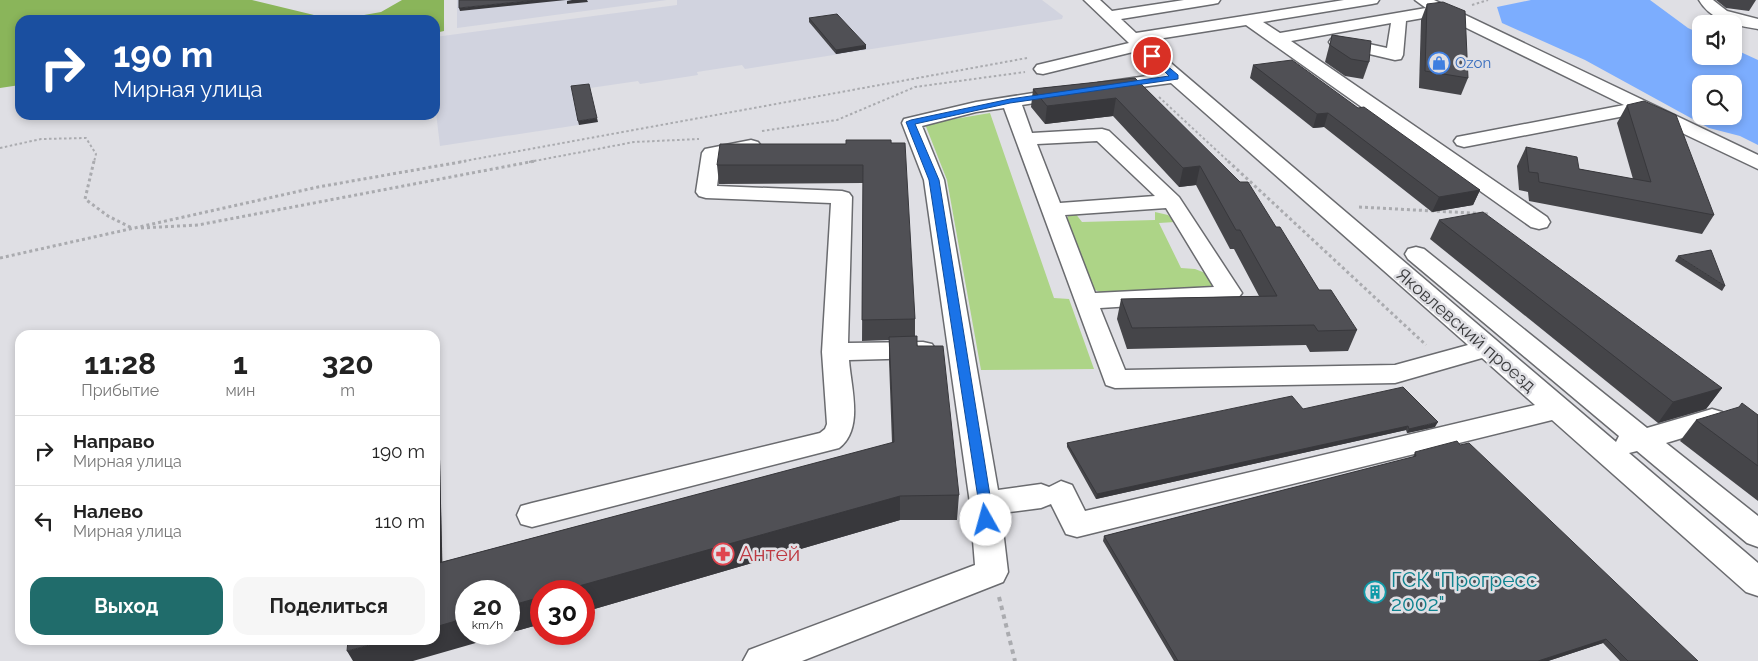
<!DOCTYPE html>
<html lang="ru">
<head>
<meta charset="utf-8">
<style>
	body { margin:0; font-family:Raleway,sans-serif; background:#f6f6f6; color:#222; height:100vh; display:flex; flex-direction:column; font-size:19px; white-space:nowrap }
	* { box-sizing:border-box; margin:0 }
	p { font-size:16px; color:#767676 }
	.icon { flex:none; width:28px; height:28px; fill:none; stroke:currentColor; stroke-width:2; stroke-linecap:round; stroke-linejoin:round }
	.map { position:relative; flex:1; overflow:hidden }
	.side { position:absolute; left:15px; top:330px; width:425px; height:315px; display:flex; flex-direction:column; background:#fff; border-radius:15px; box-shadow:0 2px 8px #0003 }
	.side>* { flex:none }
	.hud { position:absolute; left:15px; top:15px; width:425px; height:105px; border-radius:15px; box-shadow:0 2px 8px #0003; background:#1a4fa0; color:#fff; overflow:hidden }
	.controls { position:absolute; left:1692px; top:15px; display:grid; gap:10px }
	.controls a { display:grid; place-items:center; width:50px; height:50px; border-radius:10px; background:#fff; box-shadow:0 2px 8px #0003; font-size:25px }
	.speed { position:absolute; left:455px; top:580px; display:flex; gap:10px; font-size:25px; font-weight:700; text-align:center }
	.speed>* { display:grid; place-content:center; width:65px; height:65px; border-radius:50%; background:#fff; box-shadow:0 2px 8px #0003; line-height:1 }
	.speed small { font-size:12px; font-weight:400 }
	.speed .limit { border:8px solid #d22; background:#fff; color:#111 }
	.pin { position:absolute; display:grid; place-items:center; width:42px; height:42px; color:#fff; margin:-21px; border:2px solid #fff; border-radius:50%; box-shadow:0 1px 5px #0007 }
	.me { position:absolute; width:55px; margin:-28px; rotate:353deg; stroke-linejoin:round; filter:drop-shadow(0 0 4px #0008) }
	.turn { display:flex; align-items:center; gap:18px; height:105px; padding:0 15px; font-size:22px }
	.turn .icon { width:65px; height:65px; stroke-width:2.5 }
	.turn b { display:block; font-size:35px; line-height:42px }
	.eta { display:flex; justify-content:space-evenly; align-items:center; height:85px; text-align:center }
	.eta b { font-size:30px; font-weight:700; line-height:35px }
	.primary-button { display:flex; gap:10px; margin-top:auto; padding:10px 15px }
	.primary-button a { flex:1; height:58px; border-radius:15px; background:#206c6b; color:#fff; font-size:20px; font-weight:700; line-height:58px; text-align:center }
	.primary-button a+a { background:#f6f6f6; color:#222 }
	ul { padding:0; list-style:none }
	li { display:flex; align-items:center; gap:15px; height:70px; padding:0 15px; border-top:1px solid #e0e0e0 }
	li div { flex:1 }
	li b { display:block; font-size:19px }
	li em { font-style:normal }
	.map>svg:first-child { display:block }
</style>
</head>
<body>
<div class="map">
<svg width="1758" height="661" viewBox="0 0 1758 661">
	<rect width="100%" height="100%" fill="#dfdfe4"/>
	<g fill="#d1d3df">
		<polygon points="457,0 667,0 457,28"/>
		<polygon points="677,0 1042,0 1063,16 1062,19 745,69 742,65 697,72 698,75 640,84 638,81 590,88 598,122 440,146 435,104 435,37 677,5"/>
	</g>
	<g fill="#add487">
		<polygon points="990,113 1054,298 1069,299 1094,369 981,370 947,180 925,124"/>
		<polygon points="1155,212 1168,215 1175,222 1159,223 1181,268 1195,269 1208,274 1212,285 1206,290 1102,293 1091,288 1066,220 1069,215 1075,213 1082,222 1155,220"/>
	</g>
	<g fill="#8ab55a">
		<polygon points="0,0 252,0 314,15 317,20 20,20 20,85 0,88"/>
		<polygon points="402,0 444,0 444,31 435,33 435,20 336,20 381,12"/>
	</g>
	<path fill="#7cadfe" fill-rule="evenodd" d="M1531,0H1650L1688,28L1701,34V56H1734V49L1758,60V145L1740,136L1709,128L1585,60L1502,23L1497,7ZM1701,84H1734V116H1701Z"/>
	<g fill="none" stroke-linecap="round" stroke-linejoin="round">
		<g stroke="#6a6b6f" stroke-width="3">
			<g id="minor">
				<path d="M1084,0H1100L1112,11L1184,0H1220L1218,3L1213,4L1121,19L1136,33L1344,0H1379L1377,3L1372,4L1263,22L1280,33L1426,8L1415,0H1434L1758,155V169L1640,113L1464,147L1457,145L1454,141L1457,137L1624,105L1440,15L1406,21L1403,55L1401,59L1395,60L1331,45L1329,42L1331,39L1337,37L1387,48L1391,23L1291,41L1547,217L1550,222L1547,227L1539,229L1531,227L1246,25L1145,41L1616,442L1619,436L1408,259L1405,254L1408,249L1416,247L1424,249L1647,428L1712,409L1722,412L1726,419L1722,426L1666,443L1758,516V547L1747,543L1637,451L1629,453L1758,563V596L1746,592L1552,420L1077,537L1066,534L1051,504L1041,508L1001,513L1008,572L1003,582L802,661H743L749,650L975,565L970,503L924,180L902,123L904,119L976,102L1065,88L1071,89L1074,93L1071,97L1022,105L1032,133L1102,129L1109,131L1179,197L1242,293L1238,298L1230,300L1100,308L1125,370L1395,365L1468,345L1171,83L1104,92L1098,91L1095,87L1098,83L1161,74L1137,51L1043,74L1037,73L1034,69L1037,65L1129,43ZM1004,108L1106,385L1115,388L1395,383L1482,358L1535,405L1085,511L1072,485L1061,481L1049,487L1041,484L998,490L944,180L922,126L976,112ZM1097,141L1155,196L1060,203L1037,144ZM1166,208L1214,287L1095,293L1065,215Z"/>
				<path d="M1699,0H1713L1727,11L1758,19V29C1735,25 1711,21 1699,0Z"/>
				<path d="M751,140L758,142L761,146L758,150L721,157L717,186L842,191L849,193L852,197L848,343L923,342L932,344L936,350L932,356L923,358L849,360C851,388 864,429 839,448L532,527L521,524L517,515L521,506L532,503L820,433L825,429L827,424L822,352L831,203L706,198L699,196L696,192L702,153L705,149Z"/>
			</g>
		</g>
		<g stroke="#aaabaf" stroke-width="2" stroke-dasharray="2.5 2.5" stroke-linecap="butt">
			<polyline points="1472,5 1488,0"/>
			<polyline points="1159,97 1229,162"/>
			<polyline points="762,131 837,120 915,87 1025,72"/>
			<polyline points="0,148 41,139 86,138 96,154 94,162"/>
			<polyline points="459,162 1027,58"/>
			<polyline points="529,162 634,142 699,139"/>
		</g>
		<g stroke="#aaabaf" stroke-width="3" stroke-dasharray="3 3" stroke-linecap="butt">
			<polyline points="94,161 85,199 108,216 132,228"/>
			<polyline points="1228,161 1426,345"/>
			<polyline points="1359,207 1490,214"/>
			<polyline points="141,228 198,225 535,161"/>
			<polyline points="0,258 318,187 466,161"/>
		</g>
		<polyline stroke="#aaabaf" stroke-width="4" stroke-dasharray="4.5 4.5" stroke-linecap="butt" points="999,597 1015,661"/>
		<use href="#minor" fill="#fff" fill-rule="evenodd"/>
	</g>
	<g fill="#454549">
		<polygon points="1716,0 1756,0 1749,11 1726,8"/>
		<polygon points="1427,4 1468,78 1461,95 1419,88 1421,20"/>
		<polygon points="809,18 866,49 836,54 809,22"/>
		<polygon points="1332,35 1369,62 1363,79 1345,76 1325,62"/>
		<polygon points="1253,65 1358,108 1480,190 1473,205 1432,212 1324,127 1313,128 1250,78"/>
		<polygon points="1135,78 1276,227 1319,290 1357,330 1348,351 1310,352 1306,345 1127,349 1117,319 1121,299 1259,296 1234,249 1230,249 1196,185 1179,187 1113,116 1045,124 1031,107 1033,89"/>
		<polygon points="1627,105 1714,215 1702,234 1529,201 1528,192 1519,190 1517,166 1526,147 1579,169 1633,179 1617,123"/>
		<polygon points="891,140 915,319 915,336 959,495 957,520 900,520 584,612 584,591 541,591 541,624 509,633 509,591 435,640 435,448 440,459 442,562 892,443 889,361 889,340 862,341 863,183 719,184 717,165 846,144"/>
		<polygon points="1439,220 1722,388 1706,409 1658,423 1430,239"/>
		<polygon points="1678,256 1725,286 1722,291 1675,261"/>
		<polygon points="1303,409 1435,427 1407,433 1406,430 1096,499 1067,447 1067,443"/>
		<polygon points="1758,415 1758,501 1680,441 1696,420"/>
		<polygon points="1415,452 1698,661 1620,661 1603,643 1548,661 1174,661 1103,541 1104,536 1413,457"/>
	</g>
	<g fill="#38383c">
		<polygon points="537,0 566,0 460,11 459,8"/>
		<polygon points="572,0 587,0 588,2 567,4 567,1"/>
		<polygon points="866,45 866,49 836,54 836,50"/>
		<polygon points="1116,98 1113,116 1045,124 1047,106"/>
		<polygon points="1328,113 1324,127 1313,128 1317,114"/>
		<polygon points="597,118 598,122 579,125 578,121"/>
		<polygon points="1200,166 1196,185 1179,187 1183,168"/>
		<polygon points="1480,190 1473,205 1432,212 1439,197"/>
		<polygon points="1722,388 1706,409 1658,423 1673,402"/>
		<polygon points="1438,422 1435,427 1407,433 1409,429"/>
		<polygon points="1408,426 1406,430 1096,499 1097,494"/>
		<polygon points="435,448 440,459 443,590 435,573"/>
		<polygon points="900,496 900,520 584,612 584,591 561,591"/>
		<polygon points="541,597 541,624 509,633 509,606"/>
		<polygon points="466,618 466,634 507,634 413,661 353,661 347,651 388,640 435,640 435,627"/>
		<polygon points="1606,639 1603,643 1548,661 1538,661"/>
	</g>
	<g fill="#505055" stroke="#38383c">
		<polygon points="459,0 537,0 459,8"/>
		<polygon points="1443,2 1465,11 1468,78 1425,71 1427,4"/>
		<polygon points="837,14 866,45 836,50 809,18"/>
		<polygon points="1332,35 1371,41 1369,62 1351,59 1330,45"/>
		<polygon points="1292,60 1358,108 1364,107 1480,190 1439,197 1328,113 1317,114 1253,65"/>
		<polygon points="1135,78 1240,182 1248,182 1276,227 1280,227 1319,290 1331,290 1357,330 1318,331 1314,325 1132,328 1121,299 1277,296 1240,230 1236,230 1200,166 1183,168 1116,98 1047,106 1033,89"/>
		<polygon points="589,84 597,118 578,121 571,86"/>
		<polygon points="1644,101 1676,115 1714,215 1539,182 1538,173 1529,172 1526,147 1577,157 1579,169 1651,182 1627,105"/>
		<polygon points="846,140 891,140 891,143 905,143 915,319 862,320 863,165 717,165 720,144 846,144"/>
		<polygon points="1483,212 1722,388 1673,402 1439,220"/>
		<polygon points="1711,250 1725,286 1678,256"/>
		<polygon points="917,336 917,346 943,346 959,495 900,496 561,591 541,591 541,597 509,606 509,591 466,591 466,618 435,627 435,564 894,442 889,337"/>
		<polygon points="1403,387 1438,422 1409,429 1408,426 1097,494 1067,443 1292,396 1303,409"/>
		<polygon points="1742,403 1758,415 1758,466 1696,420 1739,407"/>
		<polygon points="1457,441 1460,445 1469,443 1698,661 1628,661 1606,639 1538,661 1178,661 1104,536 1416,456 1415,452"/>
		<polygon points="348,640 388,640 347,651"/>
	</g>
	<polygon fill="#1a73e8" stroke="#114b97" points="1152,53 1178,75 1178,79 1010,103 915,124 939,180 994,520 991,524 986,526 982,524 929,180 906,122 911,120 1010,99 1169,76 1149,56"/>
	<defs>
		<g id="shop-ring" transform="scale(1.125)"><circle r="9.5" fill="#dfdfe4" stroke="#3f7fe0" stroke-width="1.5"/><path d="M-5-2.5h2.3a2.7 3.5 0 0 1 5.4 0H5L5.5 6h-11ZM-1.5-2.5h3a1.5 2.3 0 0 0-3 0Z" fill="#3f7fe0"/></g>
		<g id="pharmacy-ring" transform="scale(1.125)"><circle r="9.5" fill="#dfdfe4" stroke="#e0444e" stroke-width="1.5"/><path d="M-2-6h4v4h4v4h-4v4h-4v-4h-4v-4h4Z" fill="#e0444e"/></g>
		<g id="building-ring" transform="scale(1.125)"><circle r="9.5" fill="#dfdfe4" stroke="#0f9aa8" stroke-width="1.5"/><path d="M-4-6H4V6H1V3H-1V6H-4ZM-2.5-4.3h1.7v1.8h-1.7ZM.8-4.3h1.7v1.8H.8ZM-2.5-1h1.7V.8h-1.7ZM.8-1h1.7V.8H.8Z" fill="#0f9aa8"/></g>
	</defs>
	<g fill-rule="evenodd">
		<use href="#shop-ring" x="1439" y="63"/>
		<use href="#pharmacy-ring" x="723" y="554"/>
		<use href="#building-ring" x="1375" y="592"/>
	</g>
	<g text-anchor="middle" stroke-width="5" stroke-linejoin="round" paint-order="stroke">
		<g font-size="15" fill="#366cbe" stroke="#dfdfe4" text-anchor="start">
			<text x="1455" y="68">Ozon</text>
		</g>
		<g font-size="18" fill="#3b3c3e" stroke="#dfdfe4">
			<text transform="translate(1466 330) rotate(41)" y="6">Яковлевский проезд</text>
		</g>
		<g font-size="21" fill="#be3a42" stroke="#dfdfe4" text-anchor="start">
			<text x="739" y="561">Антей</text>
		</g>
		<g font-size="21" fill="#0d838f" stroke="#dfdfe4" text-anchor="start">
			<text x="1391" y="587">ГСК "Прогресс<tspan x="1391" dy="24">2002"</tspan></text>
		</g>
	</g>
</svg>
<div class="controls">
<a><svg class="icon" aria-label="sound" viewBox="0 0 24 24"><path d="M4 9h4l5-4v14l-5-4H4zM17 9q2 3 0 6"/></svg></a>
<a><svg class="icon" aria-label="search" viewBox="0 0 24 24"><circle cx="10" cy="10" r="6"/><path d="M15 15l6 6"/></svg></a>
</div>
<div class="speed"><div>20<small>km/h</small></div><div class="limit">30</div></div>
<div class="pin" style="left:1152px;top:56px;background:#d93025"><svg class="icon" aria-label="arrive" viewBox="0 0 24 24"><path d="M6 21V4h12l-3 4 3 4H6"/></svg></div>
<svg class="me" style="left:986px;top:520px" viewBox="-20 -20 40 40"><circle r="19" fill="#fff"/><path d="M0-13L10 11 0 6-10 11z" fill="#1a73e8"/></svg>
<div class="hud">
<div class="turn"><svg class="icon" aria-label="right" viewBox="0 0 24 24"><path d="M7 20v-9h11M14 6l5 5-5 5"/></svg><div><b>190 m</b>Мирная улица</div></div>
</div>
<section class="side">
<div class="eta">
<div><b>11:28</b><p>Прибытие</p></div>
<div><b>1</b><p>мин</p></div>
<div><b>320</b><p>m</p></div>
</div>
<ul>
<li><svg class="icon" aria-label="right" viewBox="0 0 24 24"><path d="M7 20v-9h11M14 6l5 5-5 5"/></svg><div><b>Направо</b><p>Мирная улица</p></div><em>190 m</em></li>
<li><svg class="icon" aria-label="left" viewBox="0 0 24 24"><path d="M17 20v-9H6M10 6l-5 5 5 5"/></svg><div><b>Налево</b><p>Мирная улица</p></div><em>110 m</em></li>
</ul>
<div class="primary-button"><a>Выход</a><a>Поделиться</a></div>
</section>
</div>
</body>
</html>
